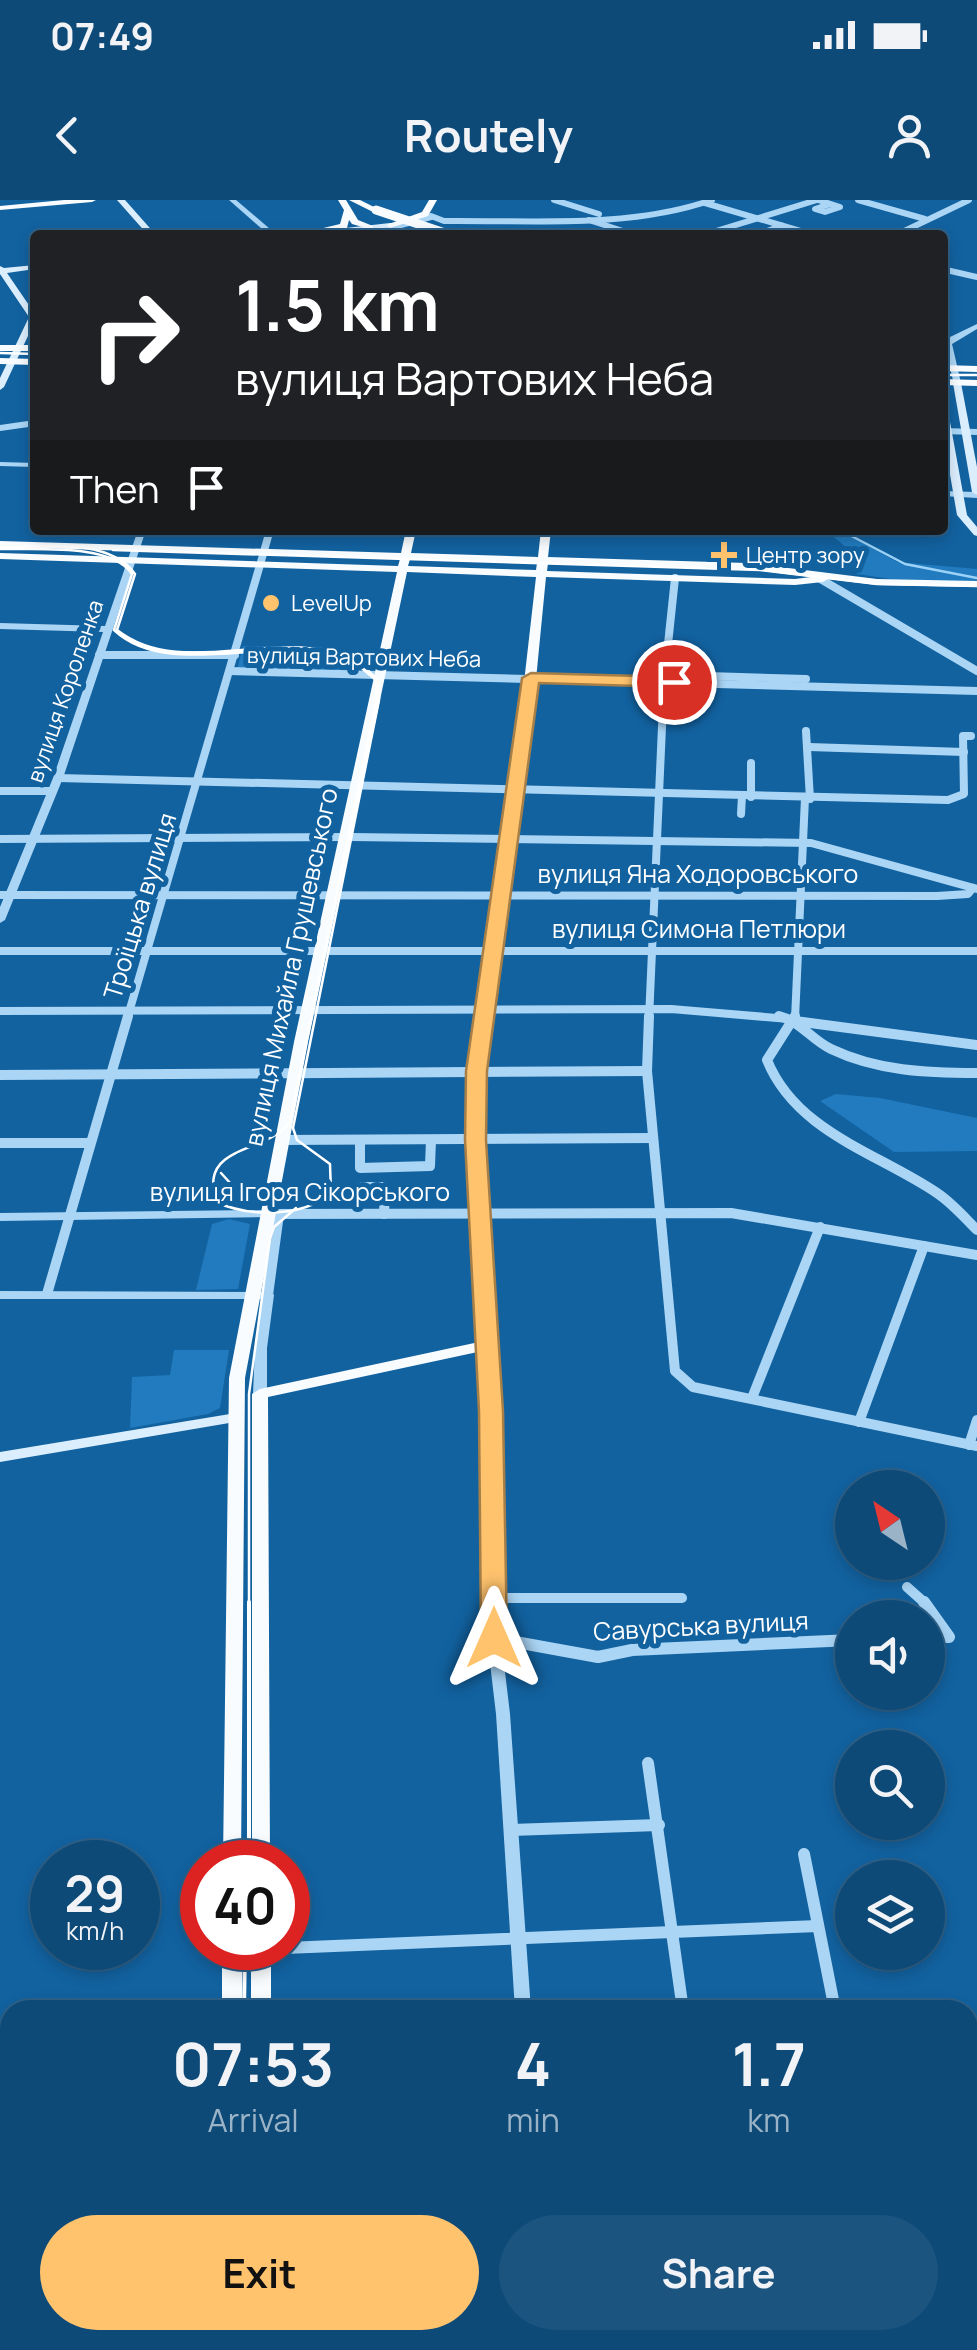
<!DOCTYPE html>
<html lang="en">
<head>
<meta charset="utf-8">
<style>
	body { margin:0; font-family:Manrope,sans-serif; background:#1c5480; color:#f1f3f6; height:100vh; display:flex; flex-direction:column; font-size:38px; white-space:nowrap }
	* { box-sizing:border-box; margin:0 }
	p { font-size:32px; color:#9bb3c6 }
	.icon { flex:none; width:55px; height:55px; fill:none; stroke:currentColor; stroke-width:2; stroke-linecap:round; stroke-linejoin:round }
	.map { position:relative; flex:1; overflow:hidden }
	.details { position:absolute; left:0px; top:1800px; width:978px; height:350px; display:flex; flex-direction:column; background:#0e4a78; border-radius:30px 30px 0 0; box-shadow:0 5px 15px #0003,0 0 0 2px #2e628a }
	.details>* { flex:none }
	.banner { position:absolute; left:30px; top:30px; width:918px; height:305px; border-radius:10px; box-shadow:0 5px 15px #0003,0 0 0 2px #2e628a; background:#202124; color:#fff; overflow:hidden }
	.needle { width:65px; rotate:325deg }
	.controls { position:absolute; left:835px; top:1270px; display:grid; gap:20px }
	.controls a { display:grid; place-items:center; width:110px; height:110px; border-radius:50%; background:#0e4a78; box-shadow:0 5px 15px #0003,0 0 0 2px #2e628a; font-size:50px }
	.speed { position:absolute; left:30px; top:1640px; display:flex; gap:20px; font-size:50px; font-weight:700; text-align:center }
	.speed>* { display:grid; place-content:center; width:130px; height:130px; border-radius:50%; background:#0e4a78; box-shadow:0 5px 15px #0003,0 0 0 2px #2e628a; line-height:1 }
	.speed small { font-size:25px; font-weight:400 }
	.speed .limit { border:15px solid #d22; background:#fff; color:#111 }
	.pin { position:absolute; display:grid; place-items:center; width:85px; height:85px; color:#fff; margin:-42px; border:5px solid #fff; border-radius:50%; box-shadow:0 2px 10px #0007 }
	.me { position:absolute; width:110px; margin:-55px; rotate:0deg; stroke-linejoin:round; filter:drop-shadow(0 0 8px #0008) }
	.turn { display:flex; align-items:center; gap:35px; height:210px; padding:0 40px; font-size:45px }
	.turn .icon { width:130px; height:130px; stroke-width:2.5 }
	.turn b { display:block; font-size:70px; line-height:85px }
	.then { display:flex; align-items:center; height:95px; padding:0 40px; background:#0003; gap:20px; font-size:38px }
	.eta { display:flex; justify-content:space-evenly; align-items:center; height:170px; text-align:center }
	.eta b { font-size:60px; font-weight:700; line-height:70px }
	.cta { display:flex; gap:20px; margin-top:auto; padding:20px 40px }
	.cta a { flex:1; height:115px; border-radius:60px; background:#ffc36e; color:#111; font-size:40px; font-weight:700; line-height:115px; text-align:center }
	.cta a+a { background:#1c5480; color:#f1f3f6 }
	.status { display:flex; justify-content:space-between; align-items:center; height:70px; padding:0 50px; background:#0e4a78; direction:ltr }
	.status svg { height:28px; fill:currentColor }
	header { display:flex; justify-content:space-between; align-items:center; height:130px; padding:0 40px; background:#0e4a78; font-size:45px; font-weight:700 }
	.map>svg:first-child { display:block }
</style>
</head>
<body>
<div class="status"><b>07:49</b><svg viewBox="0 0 49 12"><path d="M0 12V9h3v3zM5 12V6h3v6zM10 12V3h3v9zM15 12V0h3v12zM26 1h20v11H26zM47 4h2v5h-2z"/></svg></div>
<header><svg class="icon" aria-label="back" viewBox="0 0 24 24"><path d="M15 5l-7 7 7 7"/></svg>Routely<svg class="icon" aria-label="person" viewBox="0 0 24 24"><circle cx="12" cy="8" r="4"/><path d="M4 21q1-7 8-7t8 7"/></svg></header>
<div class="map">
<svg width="977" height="2150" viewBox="0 0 977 2150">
	<rect width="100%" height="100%" fill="#1262a0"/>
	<g fill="#217bbe">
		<path d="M825,330H839L897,362L977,369V382L897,380L857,374C858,352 840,343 825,330Z"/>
		<polygon points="243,446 333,447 361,458 358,473 237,470"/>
		<polygon points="836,894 880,898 977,918 977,951 894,952 820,901"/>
		<polygon points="229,1019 250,1024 238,1089 196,1090 212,1024"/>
		<polygon points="174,1150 229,1150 220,1208 208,1214 130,1228 132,1177 170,1175"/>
	</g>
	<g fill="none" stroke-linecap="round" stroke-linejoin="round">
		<polyline stroke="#9cd2f8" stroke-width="2.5" points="840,330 905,364 977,378"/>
		<polyline stroke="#aad5f5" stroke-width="5" points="755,35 782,25"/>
		<g stroke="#aad5f5" stroke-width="6">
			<polyline points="554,0 599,14"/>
			<polyline points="818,0 840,7 825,12 815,9 830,4"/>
			<polyline points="858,0 925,19"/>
			<polyline points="705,3 814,35"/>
			<path d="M431,16L444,21C532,20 628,29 712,0"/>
			<polyline points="589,20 635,35"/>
			<polyline points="321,33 367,34 431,17"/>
			<polyline points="703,35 817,0"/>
			<polyline points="896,35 969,0"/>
			<polyline points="942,69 977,77"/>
			<polyline points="0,228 35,223"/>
			<polyline points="942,231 977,232"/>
		</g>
		<g stroke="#aad5f5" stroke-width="8">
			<polyline points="817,377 977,471"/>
			<polyline points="99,455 235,455"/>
			<polyline points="230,471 977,491"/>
			<polyline points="643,474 806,479"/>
			<polyline points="806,531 810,599"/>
			<polyline points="809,547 964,552"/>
			<polyline points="751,563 751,597"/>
			<polyline points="58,578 948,600 964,594 963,536 971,536"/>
			<polyline points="0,591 52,591"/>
			<polyline points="741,614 742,596"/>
			<polyline points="0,639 351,637 811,643 977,689"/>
			<polyline points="0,695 937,696 968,694 973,688"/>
			<polyline points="0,751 977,751"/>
			<polyline points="0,811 671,809 789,819"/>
			<polyline points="127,819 260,365"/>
			<polyline points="649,819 664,482 675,378"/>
			<polyline points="795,819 805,598"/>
		</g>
		<g stroke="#aad5f5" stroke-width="10">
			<polyline points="649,816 647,871 675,1171 693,1187 977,1246"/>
			<path d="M779,816C800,821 812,840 831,849C877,871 927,873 977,873"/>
			<path d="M795,816L767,860C796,932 878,953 937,993C952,1003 964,1017 977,1030"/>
			<polyline points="795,821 977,845"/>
			<polyline points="0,875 647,871"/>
			<polyline points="281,940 653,938"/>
			<polyline points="360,940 360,968 430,966 431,940"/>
			<polyline points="0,943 89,943"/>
			<polyline points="358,987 385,987 384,1014"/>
			<polyline points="266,1014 731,1013 977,1055"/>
			<polyline points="47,1094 128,816"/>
			<polyline points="268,1095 279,1014"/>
			<polyline points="752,1198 820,1027"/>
			<polyline points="859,1222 924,1046"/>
			<polyline points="969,1245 977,1220"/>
			<polyline points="907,1387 926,1404"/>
			<polyline points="494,1398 682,1398"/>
		</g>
		<g stroke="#aad5f5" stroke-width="12">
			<polyline points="924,1402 949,1437 928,1437"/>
			<polyline points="494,1438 598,1457 632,1450 852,1440"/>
			<polyline points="648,1563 683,1810"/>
			<polyline points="511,1630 659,1625"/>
			<polyline points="804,1654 835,1810"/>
			<polyline points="261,1749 818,1726"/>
			<polyline points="728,2140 729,2150"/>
			<polyline points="892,2140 893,2150"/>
		</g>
		<g fill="#aad5f5" fill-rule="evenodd">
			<polygon points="229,0 236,0 277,35 269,35"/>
			<polygon points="977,124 977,129 952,144 961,183 954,185 946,150 942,152 942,145 948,138"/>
			<polygon points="0,262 35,263 35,267 0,266"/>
			<polygon points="942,291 977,292 977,298 942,296"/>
			<polygon points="138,330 146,330 63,578 5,720 0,723 0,707 53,578 103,432 0,429 0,423 105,426"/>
			<polygon points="266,330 274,330 264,365 260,368 256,365"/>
			<polygon points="266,1010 270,1011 272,1014 270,1017 0,1021 0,1013"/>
			<polygon points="0,1091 272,1092 274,1095 267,1148 267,1194 260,1198 253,1194 255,1148 261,1099 0,1099"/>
			<polygon points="487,1141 493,1145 501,1438 510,1514 531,1810 515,1810 496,1514 487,1438 481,1145"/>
			<polygon points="543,2140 561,2140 562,2150 544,2150"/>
		</g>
		<g fill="#dbeefd" fill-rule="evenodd">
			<polygon points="117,0 125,0 156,35 148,35"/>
			<polygon points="390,23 393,23 393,27 322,35 297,35 301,33"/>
			<polygon points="35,65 35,69 7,73 35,114 35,121 4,187 0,190 0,178 29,117 0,74 0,66 4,68"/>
			<polygon points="957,180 961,183 977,267 977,295 972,292 953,183"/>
			<polygon points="942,198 946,200 967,315 977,327 977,336 974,335 957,315 942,228"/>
			<polygon points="236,1213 243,1218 241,1221 0,1262 0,1252"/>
		</g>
		<g fill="#f8fcff" fill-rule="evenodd">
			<polygon points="64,0 96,0 92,2 0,10 0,6"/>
			<polygon points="338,0 346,0 358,20 373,26 373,30 352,24 349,20 347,28 311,35 311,31 340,24 344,10"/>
			<polygon points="349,0 360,0 380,10 373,12"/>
			<polygon points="429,0 437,0 428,16 390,28 386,25 422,12"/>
			<rect x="0" y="145" width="35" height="6"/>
			<polygon points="0,158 35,159 35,165 0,164"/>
			<polygon points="942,165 977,166 977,172 942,171"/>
			<polygon points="942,179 977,180 977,186 942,185"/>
			<path d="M406,330H416L411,353L538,357L541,330H551L548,357L747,363L877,379L977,381V387L877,385L828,379L823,382L795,385L546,377L534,500L484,871L483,940L495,1145L487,1150L268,1197L270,1662H252V1194L260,1189L479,1142L469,940L470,871L522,500L536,377L407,372L308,842L245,1178L241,1662H223L229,1178L294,842L397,372L0,359V353L398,366L400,359L0,347V341L401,353ZM410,359L537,363L536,370L408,366ZM548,363L747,369L811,377L795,379L547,371Z"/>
			<rect x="222" y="1748" width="20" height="62"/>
			<rect x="251" y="1748" width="20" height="62"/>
			<rect x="218" y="2140" width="22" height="10"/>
			<rect x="252" y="2140" width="22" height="10"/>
		</g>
		<g stroke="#fff" stroke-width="2.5">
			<polyline points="0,153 35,154"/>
			<polyline points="942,175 977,175"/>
			<path d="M0,347C40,347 109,337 135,374L117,430C183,482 282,423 355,461C364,465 372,475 379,481V500L293,928L297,940L330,964L331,993C302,1018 249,1017 216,1002C198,943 266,955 290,922L377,497L376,480C368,474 360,465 351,461C280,429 171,483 114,430L132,374C112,343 35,350 0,349"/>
			<polyline points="113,350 760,370 877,384 977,386"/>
			<polyline points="221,973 242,996"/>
			<polyline points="249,1404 249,1194 270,1038 274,1027 296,1008"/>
		</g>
		<g stroke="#fff" stroke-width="4">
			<polyline points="249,1402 249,1662"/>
			<polyline points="244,1810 245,1748"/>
			<polyline points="243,2140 243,2150"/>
		</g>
		<polyline stroke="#f8fcff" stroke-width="9" points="376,10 451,35"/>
	</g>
	<polygon fill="#ffc36e" stroke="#a67f48" stroke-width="2.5" points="531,473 674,477 682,482 674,487 539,483 487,871 486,940 503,1211 507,1438 503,1444 485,1444 481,1438 479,1211 465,940 466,871 522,478"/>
	<g fill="#ffc36e" stroke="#1262a0" stroke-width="4">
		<path d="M719 340h10v10h10v10h-10v10h-10v-10h-10v-10h10z"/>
		<circle cx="271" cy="403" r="10"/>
	</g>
	<g text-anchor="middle" stroke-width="10" stroke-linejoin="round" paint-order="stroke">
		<g font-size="22" fill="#fff" stroke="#1262a0" text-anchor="start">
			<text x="746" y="363">Центр зору</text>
			<text x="291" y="411">LevelUp</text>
		</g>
		<g font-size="22" fill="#fff" stroke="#1262a0">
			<text transform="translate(364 457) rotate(1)" y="8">вулиця Вартових Неба</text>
			<text transform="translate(65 491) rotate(-71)" y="8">вулиця Короленка</text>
		</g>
		<g font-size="25" fill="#fff" stroke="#1262a0">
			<text x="698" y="683">вулиця Яна Ходоровського</text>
			<text transform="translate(140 706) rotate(-73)" y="9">Троїцька вулиця</text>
			<text x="699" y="738">вулиця Симона Петлюри</text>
			<text transform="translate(291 767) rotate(-78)" y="9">вулиця Михайла Грушевського</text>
			<text x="300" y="1001">вулиця Ігоря Сікорського</text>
			<text transform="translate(701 1426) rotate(-3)" y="9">Савурська вулиця</text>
		</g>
	</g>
</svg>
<div class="controls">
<a><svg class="needle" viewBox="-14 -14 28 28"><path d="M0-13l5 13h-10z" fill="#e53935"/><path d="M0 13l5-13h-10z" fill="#9bb3c6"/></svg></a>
<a><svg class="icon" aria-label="sound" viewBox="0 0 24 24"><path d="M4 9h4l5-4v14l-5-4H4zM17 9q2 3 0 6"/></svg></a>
<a><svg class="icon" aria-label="search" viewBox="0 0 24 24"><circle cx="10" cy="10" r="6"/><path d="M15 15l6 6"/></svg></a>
<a><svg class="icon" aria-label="layers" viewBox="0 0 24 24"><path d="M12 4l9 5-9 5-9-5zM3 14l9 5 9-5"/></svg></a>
</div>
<div class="speed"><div>29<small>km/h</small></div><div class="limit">40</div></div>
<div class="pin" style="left:674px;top:482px;background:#d93025"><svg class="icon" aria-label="arrive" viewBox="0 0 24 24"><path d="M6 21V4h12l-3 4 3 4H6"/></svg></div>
<svg class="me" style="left:494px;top:1438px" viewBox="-20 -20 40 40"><path d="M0-17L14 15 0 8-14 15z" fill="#ffc36e" stroke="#fff" stroke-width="4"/></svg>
<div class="banner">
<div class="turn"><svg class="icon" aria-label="right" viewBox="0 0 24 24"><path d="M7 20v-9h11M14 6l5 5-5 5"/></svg><div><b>1.5 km</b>вулиця Вартових Неба</div></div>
<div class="then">Then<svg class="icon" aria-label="arrive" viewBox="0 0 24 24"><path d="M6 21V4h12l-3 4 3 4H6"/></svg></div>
</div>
<section class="details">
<div class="eta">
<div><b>07:53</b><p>Arrival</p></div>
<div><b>4</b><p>min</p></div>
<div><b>1.7</b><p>km</p></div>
</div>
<div class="cta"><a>Exit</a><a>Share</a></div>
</section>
</div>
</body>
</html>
